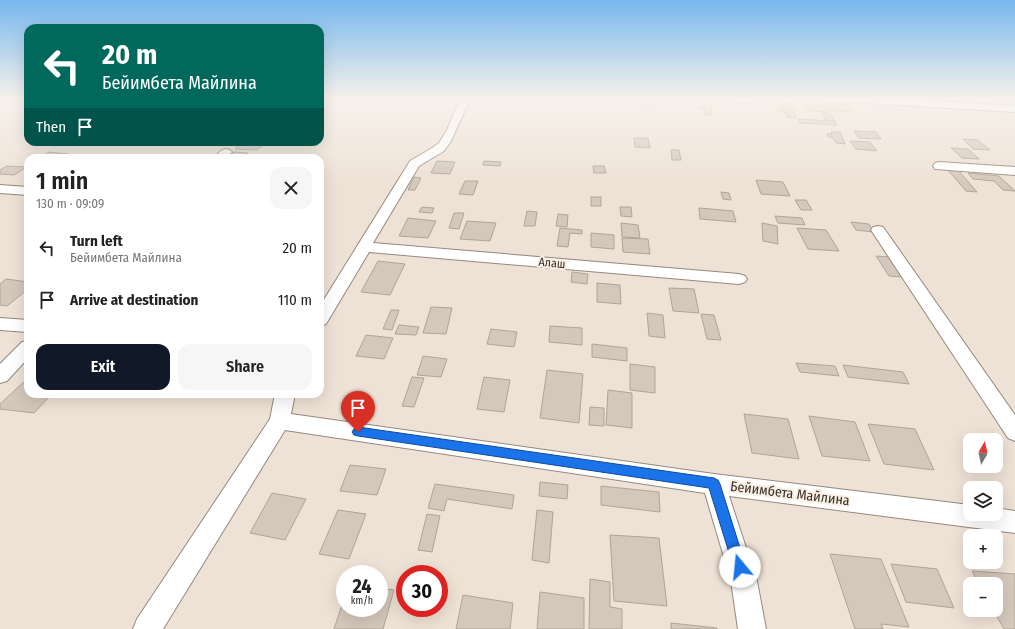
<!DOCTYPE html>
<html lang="en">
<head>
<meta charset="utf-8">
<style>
	body { margin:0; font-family:"Fira Sans Condensed",sans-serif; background:#f6f6f6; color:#222; height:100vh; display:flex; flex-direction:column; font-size:15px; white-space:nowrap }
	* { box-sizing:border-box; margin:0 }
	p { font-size:13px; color:#767676 }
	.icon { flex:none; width:22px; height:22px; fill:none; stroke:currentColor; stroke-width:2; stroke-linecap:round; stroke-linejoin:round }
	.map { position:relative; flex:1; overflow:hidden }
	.side { position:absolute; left:24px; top:154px; width:300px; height:244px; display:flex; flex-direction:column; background:#fff; border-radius:12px; box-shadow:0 4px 16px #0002 }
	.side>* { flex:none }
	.hud { position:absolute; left:24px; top:24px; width:300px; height:122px; border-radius:12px; box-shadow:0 4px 16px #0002; background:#00695c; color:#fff; overflow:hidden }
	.needle { width:26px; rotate:9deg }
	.buttons { position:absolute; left:963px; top:433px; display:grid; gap:8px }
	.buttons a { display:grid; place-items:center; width:40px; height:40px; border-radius:8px; background:#fff; box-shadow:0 4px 16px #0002; font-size:20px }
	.speed { position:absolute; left:336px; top:565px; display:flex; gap:8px; font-size:20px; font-weight:700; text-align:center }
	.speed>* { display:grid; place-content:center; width:52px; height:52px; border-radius:50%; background:#fff; box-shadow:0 4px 16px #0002; line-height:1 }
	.speed small { font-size:10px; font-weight:400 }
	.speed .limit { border:6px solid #d22; background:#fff; color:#111 }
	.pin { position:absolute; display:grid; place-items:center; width:34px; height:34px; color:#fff; margin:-41px -17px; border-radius:50% 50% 50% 0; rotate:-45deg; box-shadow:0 0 4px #0007 }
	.pin .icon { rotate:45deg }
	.me { position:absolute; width:44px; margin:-22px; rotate:343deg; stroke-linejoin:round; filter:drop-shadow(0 0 3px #0008) }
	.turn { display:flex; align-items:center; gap:14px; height:84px; padding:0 12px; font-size:18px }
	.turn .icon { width:52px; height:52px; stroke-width:2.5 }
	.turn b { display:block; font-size:28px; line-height:34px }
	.then { display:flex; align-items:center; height:38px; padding:0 12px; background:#0003; gap:8px; font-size:15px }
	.round { display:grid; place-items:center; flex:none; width:42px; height:42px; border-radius:12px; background:#f6f6f6 }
	.headline { display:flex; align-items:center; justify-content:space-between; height:68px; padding:0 12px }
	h1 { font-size:24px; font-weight:600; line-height:30px }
	.button { display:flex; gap:8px; margin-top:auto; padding:8px 12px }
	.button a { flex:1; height:46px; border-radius:12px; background:#111827; color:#fff; font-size:16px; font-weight:600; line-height:46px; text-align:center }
	.button a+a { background:#f6f6f6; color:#222 }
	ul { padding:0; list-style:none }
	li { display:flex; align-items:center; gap:12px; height:52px; padding:0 12px }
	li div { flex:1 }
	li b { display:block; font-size:15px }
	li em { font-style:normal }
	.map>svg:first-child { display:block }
</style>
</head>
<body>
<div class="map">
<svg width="1015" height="629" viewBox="0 0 1015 629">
	<rect width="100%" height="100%" fill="#eee1d5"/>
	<g fill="#d4c7bb" stroke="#b0a498">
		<polygon points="640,99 652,99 653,106 641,105"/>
		<polygon points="714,99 732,99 733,103 715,102"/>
		<polygon points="738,99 748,99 749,104 739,104"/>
		<polygon points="800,100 820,101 828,112 807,111"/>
		<polygon points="825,102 847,104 854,112 831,111"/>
		<polygon points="782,103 790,104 796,118 787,117 785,112 781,111 779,105 783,106"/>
		<polygon points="703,104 711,105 712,115 705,114 704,109 699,109 699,106 704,107"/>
		<polygon points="821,113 829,113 835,121 826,120"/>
		<polygon points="798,119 834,121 837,125 800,123"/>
		<polygon points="854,131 876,132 881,139 859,138"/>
		<polygon points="831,132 840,132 845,144 836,143 833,138 828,137 827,134 832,134"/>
		<polygon points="634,138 648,138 650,148 635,147"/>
		<polygon points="963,139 978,140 990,150 973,149"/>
		<polygon points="850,141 870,142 877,151 856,149"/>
		<polygon points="242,142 266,142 257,150 235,149"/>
		<polygon points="951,148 968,149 979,159 962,158"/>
		<polygon points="671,150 679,150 681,160 672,160"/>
		<polygon points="49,152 68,154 62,158 40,158"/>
		<polygon points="234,152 248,153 243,158 228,158"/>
		<polygon points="437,161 455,162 450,174 431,173"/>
		<polygon points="484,161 501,162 500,166 483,165"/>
		<polygon points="7,166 27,167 14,175 0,174 0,170"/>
		<polygon points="593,166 604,166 606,173 594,173"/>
		<polygon points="947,169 958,170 977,192 966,191"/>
		<polygon points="968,173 999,176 1015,191 1003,190 994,181 973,179"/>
		<polygon points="414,177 421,178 415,190 408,190"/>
		<polygon points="756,180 783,182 790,196 761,194"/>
		<polygon points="465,181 478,181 473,195 459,194"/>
		<polygon points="721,192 729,193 731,200 723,199"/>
		<rect x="591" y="197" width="10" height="9"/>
		<polygon points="795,200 806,200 812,210 801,210"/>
		<polygon points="422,207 434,208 432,213 419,212"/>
		<polygon points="620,207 631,207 632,217 621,216"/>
		<polygon points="699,208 733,211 736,222 700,219"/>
		<polygon points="527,211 537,212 535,226 524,226"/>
		<polygon points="454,213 464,213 459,229 449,228"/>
		<polygon points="558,214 568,215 567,227 556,226"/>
		<polygon points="775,216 802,218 805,225 778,223"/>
		<polygon points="408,218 436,221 428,238 399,236"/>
		<polygon points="467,221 496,223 490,241 460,239"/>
		<polygon points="851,222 869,224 873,232 856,230"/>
		<polygon points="621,223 638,225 640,238 622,237"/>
		<polygon points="762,223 777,226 778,244 763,241"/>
		<polygon points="560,228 582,230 582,234 570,233 568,247 557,246"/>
		<polygon points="797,228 826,230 839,251 808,249"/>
		<polygon points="591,233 614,235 614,249 591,247"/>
		<polygon points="622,238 648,239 650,254 623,252"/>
		<polygon points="876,256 889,257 903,277 889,276"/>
		<polygon points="378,261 405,264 390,295 361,292"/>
		<polygon points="572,272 588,274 587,284 571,282"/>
		<polygon points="6,279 28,282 28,289 7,306 0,305 0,284"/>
		<polygon points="597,283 620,285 621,304 597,302"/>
		<polygon points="669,288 694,289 699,313 673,311"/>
		<polygon points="431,307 452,308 446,334 423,333"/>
		<polygon points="391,310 399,310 392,330 383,329"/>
		<polygon points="647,313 663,315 665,338 649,336"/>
		<polygon points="701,314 714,315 721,340 707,339"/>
		<polygon points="399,325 419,327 416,335 395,334"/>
		<polygon points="550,326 582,328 582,345 549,342"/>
		<polygon points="491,329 517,332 514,347 487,344"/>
		<polygon points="366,335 393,338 384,359 356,356"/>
		<polygon points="592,344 627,348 627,361 592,357"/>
		<polygon points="423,356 447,359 441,377 417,375"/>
		<polygon points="796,363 835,366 839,376 800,372"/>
		<polygon points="630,364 655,367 655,393 630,390"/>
		<polygon points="843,365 903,372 909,384 848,377"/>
		<polygon points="547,370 583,374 579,423 540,418"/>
		<polygon points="412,377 424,378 414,407 402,406"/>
		<polygon points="484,377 510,380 504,412 477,409"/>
		<polygon points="28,378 28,394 52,394 34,413 0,409 0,404"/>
		<polygon points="608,390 632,393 632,428 606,425"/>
		<polygon points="590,407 604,408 604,426 589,425"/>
		<polygon points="744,414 788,419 799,459 752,453"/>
		<polygon points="809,416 855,422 870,461 822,456"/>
		<polygon points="868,424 915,429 934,470 884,464"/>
		<polygon points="350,465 386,469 377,495 340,491"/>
		<polygon points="540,482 568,485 567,499 539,496"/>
		<polygon points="435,484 514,495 512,509 447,499 444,511 428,508"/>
		<polygon points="601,486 659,492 660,512 601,505"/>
		<polygon points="272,493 306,499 285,540 250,533"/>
		<polygon points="338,510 366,514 349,559 319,554"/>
		<polygon points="537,510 553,512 549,563 532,560"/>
		<polygon points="427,514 440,516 432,552 418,550"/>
		<polygon points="610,535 659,538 667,606 614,601"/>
		<polygon points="830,554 881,559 909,627 881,624 883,629 855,629"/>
		<polygon points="891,564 937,569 954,608 906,602"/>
		<polygon points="972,571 1015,574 1015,629 1004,629 993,610 996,610 996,584 979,584"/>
		<polygon points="590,579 610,582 610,607 622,609 622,629 589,629"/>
		<polygon points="379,588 394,590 383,629 334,629 345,596 345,608 379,608"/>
		<polygon points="540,592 584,598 584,629 537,629"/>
		<polygon points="463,595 513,603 510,629 456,629"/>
		<polygon points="671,623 717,628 717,629 671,629"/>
	</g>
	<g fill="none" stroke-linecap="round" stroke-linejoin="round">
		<g stroke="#95897e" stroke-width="2">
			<g id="minor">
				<polygon points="460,99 470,99 451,141 444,151 419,166 373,243 739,274 745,276 747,279 745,282 739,284 369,252 326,324 320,326 320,306 410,161 432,148 439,143 447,130"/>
				<polygon points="843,99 904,99 1015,106 1015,112 848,102"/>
				<polygon points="226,149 230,150 232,152 226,158 213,158 222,150"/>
				<polygon points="939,162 1015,167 1015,175 935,169 933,166 935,163"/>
				<polygon points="0,185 28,187 28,195 0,193"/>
				<polygon points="878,226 883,227 1015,415 1015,441 1008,438 871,230 873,227"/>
				<polygon points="0,318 28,320 28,332 0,330"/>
				<polygon points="28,341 28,358 7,381 0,383 0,364 22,342"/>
				<polygon points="275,394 295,394 291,414 714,474 970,505 970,514 996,514 996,508 1015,511 1015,533 729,496 757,581 766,629 738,629 731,581 705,493 285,430 163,629 133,629 137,619 270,419"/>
			</g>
		</g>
		<use href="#minor" fill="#fff" fill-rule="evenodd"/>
	</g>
	<linearGradient id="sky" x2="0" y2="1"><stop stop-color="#77b7ee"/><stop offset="0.53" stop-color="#f7f2ec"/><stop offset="1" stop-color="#f7f2ec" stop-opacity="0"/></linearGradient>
	<rect width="1015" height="187" fill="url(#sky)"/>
	<polygon fill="#1a73e8" stroke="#114b97" points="358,427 714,478 718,480 720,484 746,567 744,572 740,574 735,572 709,488 358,436 354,435 352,432 354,429"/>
	<g text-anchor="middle" stroke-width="4" stroke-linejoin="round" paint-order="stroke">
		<g font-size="12" fill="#36312d" stroke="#fbeee2">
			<text transform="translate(552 263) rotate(5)" y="4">Алаш</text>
		</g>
		<g font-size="14" fill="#36312d" stroke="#fbeee2">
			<text transform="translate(790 493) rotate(7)" y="5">Бейимбета Майлина</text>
		</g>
	</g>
</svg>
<div class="buttons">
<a><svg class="needle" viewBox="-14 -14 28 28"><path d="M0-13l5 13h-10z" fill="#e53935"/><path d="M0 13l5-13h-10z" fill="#767676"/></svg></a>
<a><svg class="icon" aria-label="layers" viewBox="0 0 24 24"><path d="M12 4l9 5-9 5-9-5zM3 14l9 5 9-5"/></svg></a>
<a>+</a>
<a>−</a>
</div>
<div class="speed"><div>24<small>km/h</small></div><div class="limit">30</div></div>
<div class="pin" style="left:358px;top:432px;background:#d93025"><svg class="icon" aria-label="arrive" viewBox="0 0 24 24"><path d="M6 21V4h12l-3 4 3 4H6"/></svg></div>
<svg class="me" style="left:740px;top:567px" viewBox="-20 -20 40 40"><circle r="19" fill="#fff"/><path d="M0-13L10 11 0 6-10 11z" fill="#1a73e8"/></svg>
<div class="hud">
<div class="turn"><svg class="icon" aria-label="left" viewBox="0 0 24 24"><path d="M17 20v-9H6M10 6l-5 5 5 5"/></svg><div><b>20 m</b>Бейимбета Майлина</div></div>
<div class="then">Then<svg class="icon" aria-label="arrive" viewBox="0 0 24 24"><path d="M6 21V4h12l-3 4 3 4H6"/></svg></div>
</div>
<section class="side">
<div class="headline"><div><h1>1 min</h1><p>130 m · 09:09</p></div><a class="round"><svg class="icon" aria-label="close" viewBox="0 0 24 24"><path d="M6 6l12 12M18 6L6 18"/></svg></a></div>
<ul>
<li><svg class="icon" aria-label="left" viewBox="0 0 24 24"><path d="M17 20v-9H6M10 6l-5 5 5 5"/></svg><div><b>Turn left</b><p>Бейимбета Майлина</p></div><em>20 m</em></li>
<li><svg class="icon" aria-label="arrive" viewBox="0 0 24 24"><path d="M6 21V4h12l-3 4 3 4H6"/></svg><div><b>Arrive at destination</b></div><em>110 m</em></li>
</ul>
<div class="button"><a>Exit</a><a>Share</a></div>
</section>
</div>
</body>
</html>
